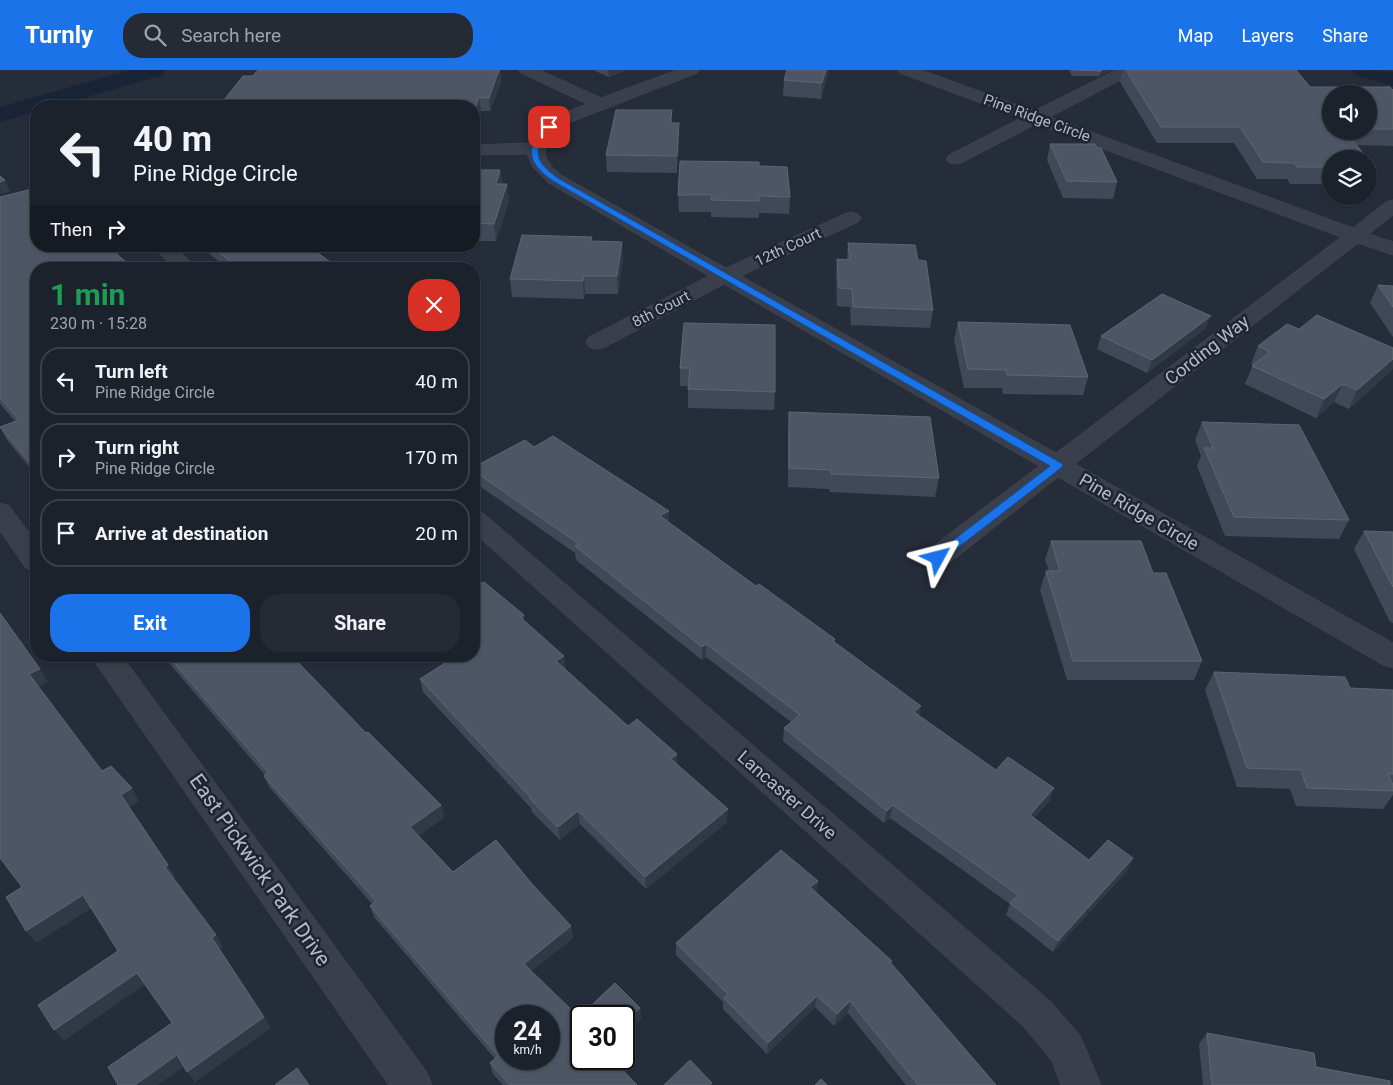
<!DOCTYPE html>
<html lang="en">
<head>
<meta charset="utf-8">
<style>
	body { margin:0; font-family:Roboto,sans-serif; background:#252a34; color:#f1f3f6; height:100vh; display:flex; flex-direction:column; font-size:19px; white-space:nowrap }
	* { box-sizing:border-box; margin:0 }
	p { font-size:16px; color:#a0a4a9 }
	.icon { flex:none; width:28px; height:28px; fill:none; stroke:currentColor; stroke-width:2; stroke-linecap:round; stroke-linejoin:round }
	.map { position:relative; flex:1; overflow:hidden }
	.panel { position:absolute; left:30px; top:192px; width:450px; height:400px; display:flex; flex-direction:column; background:#1c222c; border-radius:20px; box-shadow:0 1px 4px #0004,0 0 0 1px #3a3f48 }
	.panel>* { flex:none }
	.banner { position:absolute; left:30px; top:30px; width:450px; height:152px; border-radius:20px; box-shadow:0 1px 4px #0004,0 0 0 1px #3a3f48; background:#1c222c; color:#f1f3f6; overflow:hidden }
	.tools { position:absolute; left:1322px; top:15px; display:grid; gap:10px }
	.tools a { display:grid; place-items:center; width:55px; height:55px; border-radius:50%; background:#1c222c; box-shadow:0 1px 4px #0004,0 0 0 1px #3a3f48; font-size:25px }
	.speed { position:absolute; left:495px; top:935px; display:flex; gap:10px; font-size:25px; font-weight:700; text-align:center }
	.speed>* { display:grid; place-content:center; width:65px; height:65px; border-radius:50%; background:#1c222c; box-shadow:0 1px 4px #0004,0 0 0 1px #3a3f48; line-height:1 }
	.speed small { font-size:12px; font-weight:400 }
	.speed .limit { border:2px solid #111; border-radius:8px; background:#fff; color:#111 }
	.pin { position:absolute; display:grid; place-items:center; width:42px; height:42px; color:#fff; margin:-21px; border-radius:10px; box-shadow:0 2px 8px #0006 }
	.me { position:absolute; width:55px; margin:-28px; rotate:52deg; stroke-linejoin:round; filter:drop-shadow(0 0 4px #0008) }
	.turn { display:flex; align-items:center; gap:18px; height:105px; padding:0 20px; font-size:22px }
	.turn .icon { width:65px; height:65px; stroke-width:2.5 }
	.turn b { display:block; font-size:35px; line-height:42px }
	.then { display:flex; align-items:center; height:48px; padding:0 20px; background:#0003; gap:10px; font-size:19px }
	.round { display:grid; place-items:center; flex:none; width:52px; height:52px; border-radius:20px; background:#252a34 }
	.summary { display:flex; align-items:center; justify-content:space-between; height:85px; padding:0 20px }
	h1 { font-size:30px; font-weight:700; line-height:38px; color:#1e9e55 }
	.button { display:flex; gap:10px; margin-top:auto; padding:10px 20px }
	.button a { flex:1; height:58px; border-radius:20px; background:#1a73e8; color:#fff; font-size:20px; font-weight:700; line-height:58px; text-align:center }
	.button a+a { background:#252a34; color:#f1f3f6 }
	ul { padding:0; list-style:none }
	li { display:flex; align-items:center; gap:15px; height:68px; margin:0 10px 8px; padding:0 10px; border:2px solid #3a3f48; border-radius:20px }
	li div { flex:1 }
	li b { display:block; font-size:19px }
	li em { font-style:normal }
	header { display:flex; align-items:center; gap:30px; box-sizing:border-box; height:70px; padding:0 25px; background:#1a73e8; color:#fff }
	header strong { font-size:24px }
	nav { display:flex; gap:28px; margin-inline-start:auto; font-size:18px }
	.search { width:350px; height:45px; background:#252a34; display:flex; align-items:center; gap:12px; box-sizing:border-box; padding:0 18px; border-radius:20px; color:#a0a4a9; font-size:19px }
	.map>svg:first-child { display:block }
</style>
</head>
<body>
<header>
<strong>Turnly</strong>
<div class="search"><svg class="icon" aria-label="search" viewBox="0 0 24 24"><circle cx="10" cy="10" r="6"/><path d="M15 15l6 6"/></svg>Search here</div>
<nav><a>Map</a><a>Layers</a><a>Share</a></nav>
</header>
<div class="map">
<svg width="1393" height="1015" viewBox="0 0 1393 1015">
	<rect width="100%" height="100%" fill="#262d3a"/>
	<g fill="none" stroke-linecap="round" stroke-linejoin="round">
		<g fill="#1a2437" fill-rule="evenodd">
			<polygon points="130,0 166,0 163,5 56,36 36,36 36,42 0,52 0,37"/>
			<polygon points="1352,0 1393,2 1393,16 1355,5"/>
		</g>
		<g stroke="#424854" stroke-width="1">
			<g id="street">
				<path d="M519,0H540L601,28L677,0H699L697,3L566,54L556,61L546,71L545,86L552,97L561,105L726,198L844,144L851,142L858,144L861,148L858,152L741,206L1056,383L1341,167L1036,54L961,93L955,94L949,93L946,89L949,85L1021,48L900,3L898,0H921L1034,41L1116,0H1136L1134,3L1050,47L1353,158L1386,132L1393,130V145L1369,164L1393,172V185L1358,173L1075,394L1393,573V598L1383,595L1058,407L948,494L938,496L928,494L924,487L928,480L1039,396L724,214L605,277L597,279L589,277L586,272L589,267L709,206L549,113L533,97L527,84L474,85V75L529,73C541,50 563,43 587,34L521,3Z"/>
				<polygon points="152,176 174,176 198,199 176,199"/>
				<polygon points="0,433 9,436 36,472 36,500 26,498 0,461"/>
				<polygon points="474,440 483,443 1050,931 1080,965 1101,1015 1061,1015 1052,991 1024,957 474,463"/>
				<polygon points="91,586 122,586 426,1001 432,1015 389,1015"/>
			</g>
		</g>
		<use href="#street" fill="#393f4b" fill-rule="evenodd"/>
	</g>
	<g fill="#414958" fill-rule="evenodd">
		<polygon points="258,0 500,0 501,12 490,41 481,41 477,52 474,52 474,36 220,36 220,35 253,6"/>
		<polygon points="593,0 627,0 609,7"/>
		<polygon points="829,0 821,29 783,26 784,10"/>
		<polygon points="1069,0 1112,0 1099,6 1072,6"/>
		<path d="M1123,0H1296L1310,17L1393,20V76L1357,75L1331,89V114H1290L1287,109H1257L1234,73H1157L1120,12ZM1369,24V61H1331Z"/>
		<polygon points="672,40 672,53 679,70 677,103 607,102 606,85"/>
		<polygon points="1050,74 1117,112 1113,129 1063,128 1047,90"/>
		<polygon points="1369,90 1372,94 1369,101"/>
		<polygon points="474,100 500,100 502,114 509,131 496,171 474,171"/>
		<polygon points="32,119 117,179 120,187 36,199 36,405 7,370 0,357 15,351 0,334 0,127"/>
		<polygon points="678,125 790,127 789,144 759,143 759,148 711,147 711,142 679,142"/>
		<polygon points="592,167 592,171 623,189 618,224 585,224 584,229 512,227 510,209"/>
		<polygon points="848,173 918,190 933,240 930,258 851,255 850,237 837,236 836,207 837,189 847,190"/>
		<polygon points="200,176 308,176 339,199 228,199"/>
		<polygon points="1378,215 1393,216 1393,267 1370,233"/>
		<polygon points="958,252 1088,307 1083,325 1003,324 1002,318 964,318 954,270"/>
		<polygon points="684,253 775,322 774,340 688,338 688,316 680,316 680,298"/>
		<polygon points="1206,258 1147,303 1097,279 1101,266"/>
		<polygon points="1258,276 1392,300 1349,339 1334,332 1316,348 1245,314 1253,295 1251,294"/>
		<polygon points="789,342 939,408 935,427 830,422 829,419 788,417 788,360"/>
		<polygon points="1202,352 1349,450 1339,469 1225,466 1197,396 1201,386 1195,370"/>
		<polygon points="534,377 669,452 756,516 835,569 835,573 919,646 996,700 1050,730 1034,748 1089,790 1133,788 1127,801 1053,882 1006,845 1010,834 890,748 884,753 783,671 784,658 791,652 706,587 702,590 576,490 575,483 474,412 474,397"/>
		<polygon points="1364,461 1393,462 1393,553 1390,552 1354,479"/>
		<polygon points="1051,471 1153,503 1202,591 1194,610 1067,610 1040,520 1046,501 1049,501 1045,490"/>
		<polygon points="481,513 524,545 524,551 564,586 565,599 628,656 677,684 677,695 727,752 646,819 580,754 560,770 532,742 531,738 423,622 420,609 451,589 448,586 474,586"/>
		<path d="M163,586H292L366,663L368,662L441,735L444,747L418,766L453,802L496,770L532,814L571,856L573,868L531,901L579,947L615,913L640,938L641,949L624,965V946H581V989H612L637,1015H503L493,1004L490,993L495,989L374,847L370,836L372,834L270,718L264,706L265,705ZM506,946H549V989H506Z"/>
		<polygon points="1214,602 1350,618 1393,620 1393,725 1383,739 1296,736 1290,719 1237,717 1205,620"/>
		<polygon points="818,811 816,822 892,891 891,893 996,1015 906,1015 848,943 834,956 815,937 767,984 723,939 723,932 676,885 676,873"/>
		<polygon points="1207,963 1316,997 1390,1015 1203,1015 1199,974"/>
	</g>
	<g fill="#313947">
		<polygon points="499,0 501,12 490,41 489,28"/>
		<polygon points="608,0 627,0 609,7"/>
		<polygon points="826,0 829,0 821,29 822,13"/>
		<polygon points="1102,0 1112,0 1099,6 1101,1"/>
		<polygon points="479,27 481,41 477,52 475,39"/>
		<polygon points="679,53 679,70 677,103 677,86"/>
		<polygon points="500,100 503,117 496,114"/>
		<polygon points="5,110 10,122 0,124 0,112"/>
		<polygon points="507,114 509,131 496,171 494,154"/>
		<polygon points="622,172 623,189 618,224 617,206"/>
		<polygon points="117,179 121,190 112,180"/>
		<polygon points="584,206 585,224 584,229 583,211"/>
		<polygon points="1211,246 1206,258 1147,303 1152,290"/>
		<polygon points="1393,289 1393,298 1392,300 1349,339 1357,320"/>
		<polygon points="1343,314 1334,332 1316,348 1324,329"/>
		<polygon points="669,441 669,454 660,446"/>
		<polygon points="706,574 706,587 702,590 702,577"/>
		<polygon points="564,586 566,599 558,604 556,591"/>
		<polygon points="40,599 48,612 37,617 29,604"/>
		<polygon points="921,636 919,649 914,642"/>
		<polygon points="677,684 677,697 671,689"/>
		<polygon points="132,718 139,731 128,738 121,725"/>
		<polygon points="1054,718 1050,730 1026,758 1030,745"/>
		<polygon points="441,735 444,747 413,769 410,757"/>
		<polygon points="893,735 890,748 884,753 887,741"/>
		<polygon points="728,739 727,752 646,819 645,807"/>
		<polygon points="578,741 580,754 560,770 558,757"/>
		<polygon points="1133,788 1127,801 1053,882 1058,871"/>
		<polygon points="168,795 175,807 173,809 165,797"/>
		<polygon points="818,811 816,823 810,817"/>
		<polygon points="83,825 92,838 36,873 26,861"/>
		<polygon points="571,856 573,868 526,905 524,894"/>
		<polygon points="216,865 223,877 219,880 212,868"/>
		<polygon points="137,903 145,914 64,971 54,960"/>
		<polygon points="817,926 815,937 767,984 768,973"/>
		<polygon points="850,931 848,943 834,956 837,944"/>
		<polygon points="640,938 641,949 624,965 624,953"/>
		<polygon points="264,947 271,958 195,1012 187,1002"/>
		<polygon points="177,985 185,996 158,1015 135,1015"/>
	</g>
	<g fill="#4d5664" stroke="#5e6573" fill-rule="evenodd">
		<polygon points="258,0 499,0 489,28 479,27 475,39 474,39 474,36 274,36 220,35 243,6 253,6"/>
		<polygon points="787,0 826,0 822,13 784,10"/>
		<polygon points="1073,0 1102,0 1101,1"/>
		<polygon points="1126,0 1296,0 1310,17 1390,17 1393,20 1393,59 1369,59 1369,24 1331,24 1331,61 1345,61 1368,89 1331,89 1331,97 1297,97 1294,93 1263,92 1240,57 1161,57"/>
		<polygon points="616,40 672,40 670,53 679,53 677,86 606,85"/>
		<polygon points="1050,74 1095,74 1097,78 1101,78 1117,112 1067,111"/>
		<polygon points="680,91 759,92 759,96 787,97 790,127 759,126 759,131 711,130 711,125 678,125"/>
		<polygon points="474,100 500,100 496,114 507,114 494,154 474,153"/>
		<polygon points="36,104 36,176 114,176 117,179 112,180 134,199 36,199 36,400 0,357 19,350 0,328 0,127 32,119 33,105"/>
		<polygon points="0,106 5,110 0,112"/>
		<polygon points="522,165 592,167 591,171 622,172 617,206 584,206 583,211 510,209"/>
		<polygon points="848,173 915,175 918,190 926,191 933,240 853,237 852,219 839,218 837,189 850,190"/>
		<polygon points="211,176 308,176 340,199 240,199"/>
		<polygon points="1378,215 1393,216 1393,237"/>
		<polygon points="1162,224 1211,246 1152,290 1101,266"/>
		<polygon points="1317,245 1393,278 1393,289 1357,320 1343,314 1324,329 1252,296 1270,282 1258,276 1287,254 1299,259"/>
		<polygon points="958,252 1070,255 1088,307 1007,305 1006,300 968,299"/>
		<polygon points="684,253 775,255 775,322 688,319 690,298 680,298"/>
		<polygon points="789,342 930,347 939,408 831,404 831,400 789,398"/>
		<polygon points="1202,352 1299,355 1349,450 1234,447 1204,378 1213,378"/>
		<polygon points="553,366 669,441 660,446 756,516 759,514 835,569 833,571 921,636 914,642 996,700 1008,687 1054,718 1030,745 1089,790 1108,770 1133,788 1058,871 1010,833 1018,825 893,735 887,741 784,658 800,645 706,574 702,577 575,476 579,474 474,401 474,397 525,370 534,377"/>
		<polygon points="1364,461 1393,462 1393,517"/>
		<polygon points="1051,471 1141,471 1153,503 1166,503 1202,591 1073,591 1046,501 1060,501"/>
		<polygon points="474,506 481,513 484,512 524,545 520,547 564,586 556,591 628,656 637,649 677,684 671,689 728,739 645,807 578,741 558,757 530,729 531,728 420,609 456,586 474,586"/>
		<polygon points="0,543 40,599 29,604 102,701 111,696 132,718 121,725 168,795 165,797 216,865 212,868 264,947 187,1002 177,985 135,1015 118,1015 108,997 172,953 137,903 54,960 38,935 118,881 83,825 26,861 6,827 22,817 0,788"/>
		<path d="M168,586H292L366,663L368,662L441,735L410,757L453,802L496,770L532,814L571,856L524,894L579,947L615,913L640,938L624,953V946H581V989H612L637,1015H510L490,993L498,986L370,836L376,831L264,706L269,703ZM506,946H549V989H506Z"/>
		<polygon points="1214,602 1345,607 1350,618 1393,620 1393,704 1388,704 1393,715 1393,721 1307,718 1301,700 1247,698"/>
		<polygon points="781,780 818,811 810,817 892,891 890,892 996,1015 918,1015 850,931 837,944 817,926 768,973 724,928 728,924 676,873"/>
		<polygon points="1207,963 1314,983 1316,997 1390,1011 1390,1015 1212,1015"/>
		<polygon points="690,990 712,1013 709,1015 664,1015"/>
		<polygon points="297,998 309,1015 275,1015"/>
		<polygon points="821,1009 827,1015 815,1015"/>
	</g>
	<path fill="#1a73e8" stroke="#114b97" d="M547,56L553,57C533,79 532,90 558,108L1061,393L1063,395L1061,398L942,490H934L933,488L934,485L1050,396L553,111C528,94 523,77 547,56Z"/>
	<g text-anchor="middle" stroke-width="5" stroke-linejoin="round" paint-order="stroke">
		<g font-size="15" fill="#b5bac6" stroke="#1f2430">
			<text transform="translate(1037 48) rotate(20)" y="5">Pine Ridge Circle</text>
			<text transform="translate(788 177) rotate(-25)" y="5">12th Court</text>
			<text transform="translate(661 239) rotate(-27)" y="5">8th Court</text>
		</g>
		<g font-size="18" fill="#b5bac6" stroke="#1f2430">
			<text transform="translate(1207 280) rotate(-38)" y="6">Cording Way</text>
			<text transform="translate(1139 442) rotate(30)" y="6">Pine Ridge Circle</text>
			<text transform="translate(787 725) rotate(41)" y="6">Lancaster Drive</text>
		</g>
		<g font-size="21" fill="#b5bac6" stroke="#1f2430">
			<text transform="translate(260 800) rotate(55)" y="7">East Pickwick Park Drive</text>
		</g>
	</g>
</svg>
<div class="tools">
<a><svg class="icon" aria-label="sound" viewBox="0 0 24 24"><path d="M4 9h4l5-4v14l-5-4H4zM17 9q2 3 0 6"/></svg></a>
<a><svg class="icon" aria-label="layers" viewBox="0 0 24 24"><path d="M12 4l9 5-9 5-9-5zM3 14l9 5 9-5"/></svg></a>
</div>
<div class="speed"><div>24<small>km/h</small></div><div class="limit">30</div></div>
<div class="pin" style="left:549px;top:57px;background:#d93025"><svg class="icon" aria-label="arrive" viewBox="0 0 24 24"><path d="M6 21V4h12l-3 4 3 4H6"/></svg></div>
<svg class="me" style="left:938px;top:488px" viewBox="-20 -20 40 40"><path d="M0-17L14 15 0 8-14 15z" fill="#1a73e8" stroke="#fff" stroke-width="4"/></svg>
<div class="banner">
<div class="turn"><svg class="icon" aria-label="left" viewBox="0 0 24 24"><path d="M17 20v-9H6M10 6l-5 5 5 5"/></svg><div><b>40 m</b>Pine Ridge Circle</div></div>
<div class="then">Then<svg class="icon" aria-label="right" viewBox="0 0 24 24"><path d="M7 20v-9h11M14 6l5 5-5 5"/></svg></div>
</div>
<section class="panel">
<div class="summary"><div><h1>1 min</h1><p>230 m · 15:28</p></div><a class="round" style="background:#d93025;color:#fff"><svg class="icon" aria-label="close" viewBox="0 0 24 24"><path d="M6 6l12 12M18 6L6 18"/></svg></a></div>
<ul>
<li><svg class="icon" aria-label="left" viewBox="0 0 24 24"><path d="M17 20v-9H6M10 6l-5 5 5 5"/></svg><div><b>Turn left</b><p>Pine Ridge Circle</p></div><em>40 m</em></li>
<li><svg class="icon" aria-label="right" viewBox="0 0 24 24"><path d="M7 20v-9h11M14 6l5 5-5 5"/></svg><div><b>Turn right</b><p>Pine Ridge Circle</p></div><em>170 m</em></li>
<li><svg class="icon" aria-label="arrive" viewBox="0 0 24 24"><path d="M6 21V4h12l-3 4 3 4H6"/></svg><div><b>Arrive at destination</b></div><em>20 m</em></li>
</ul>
<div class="button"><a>Exit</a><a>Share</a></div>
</section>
</div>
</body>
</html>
